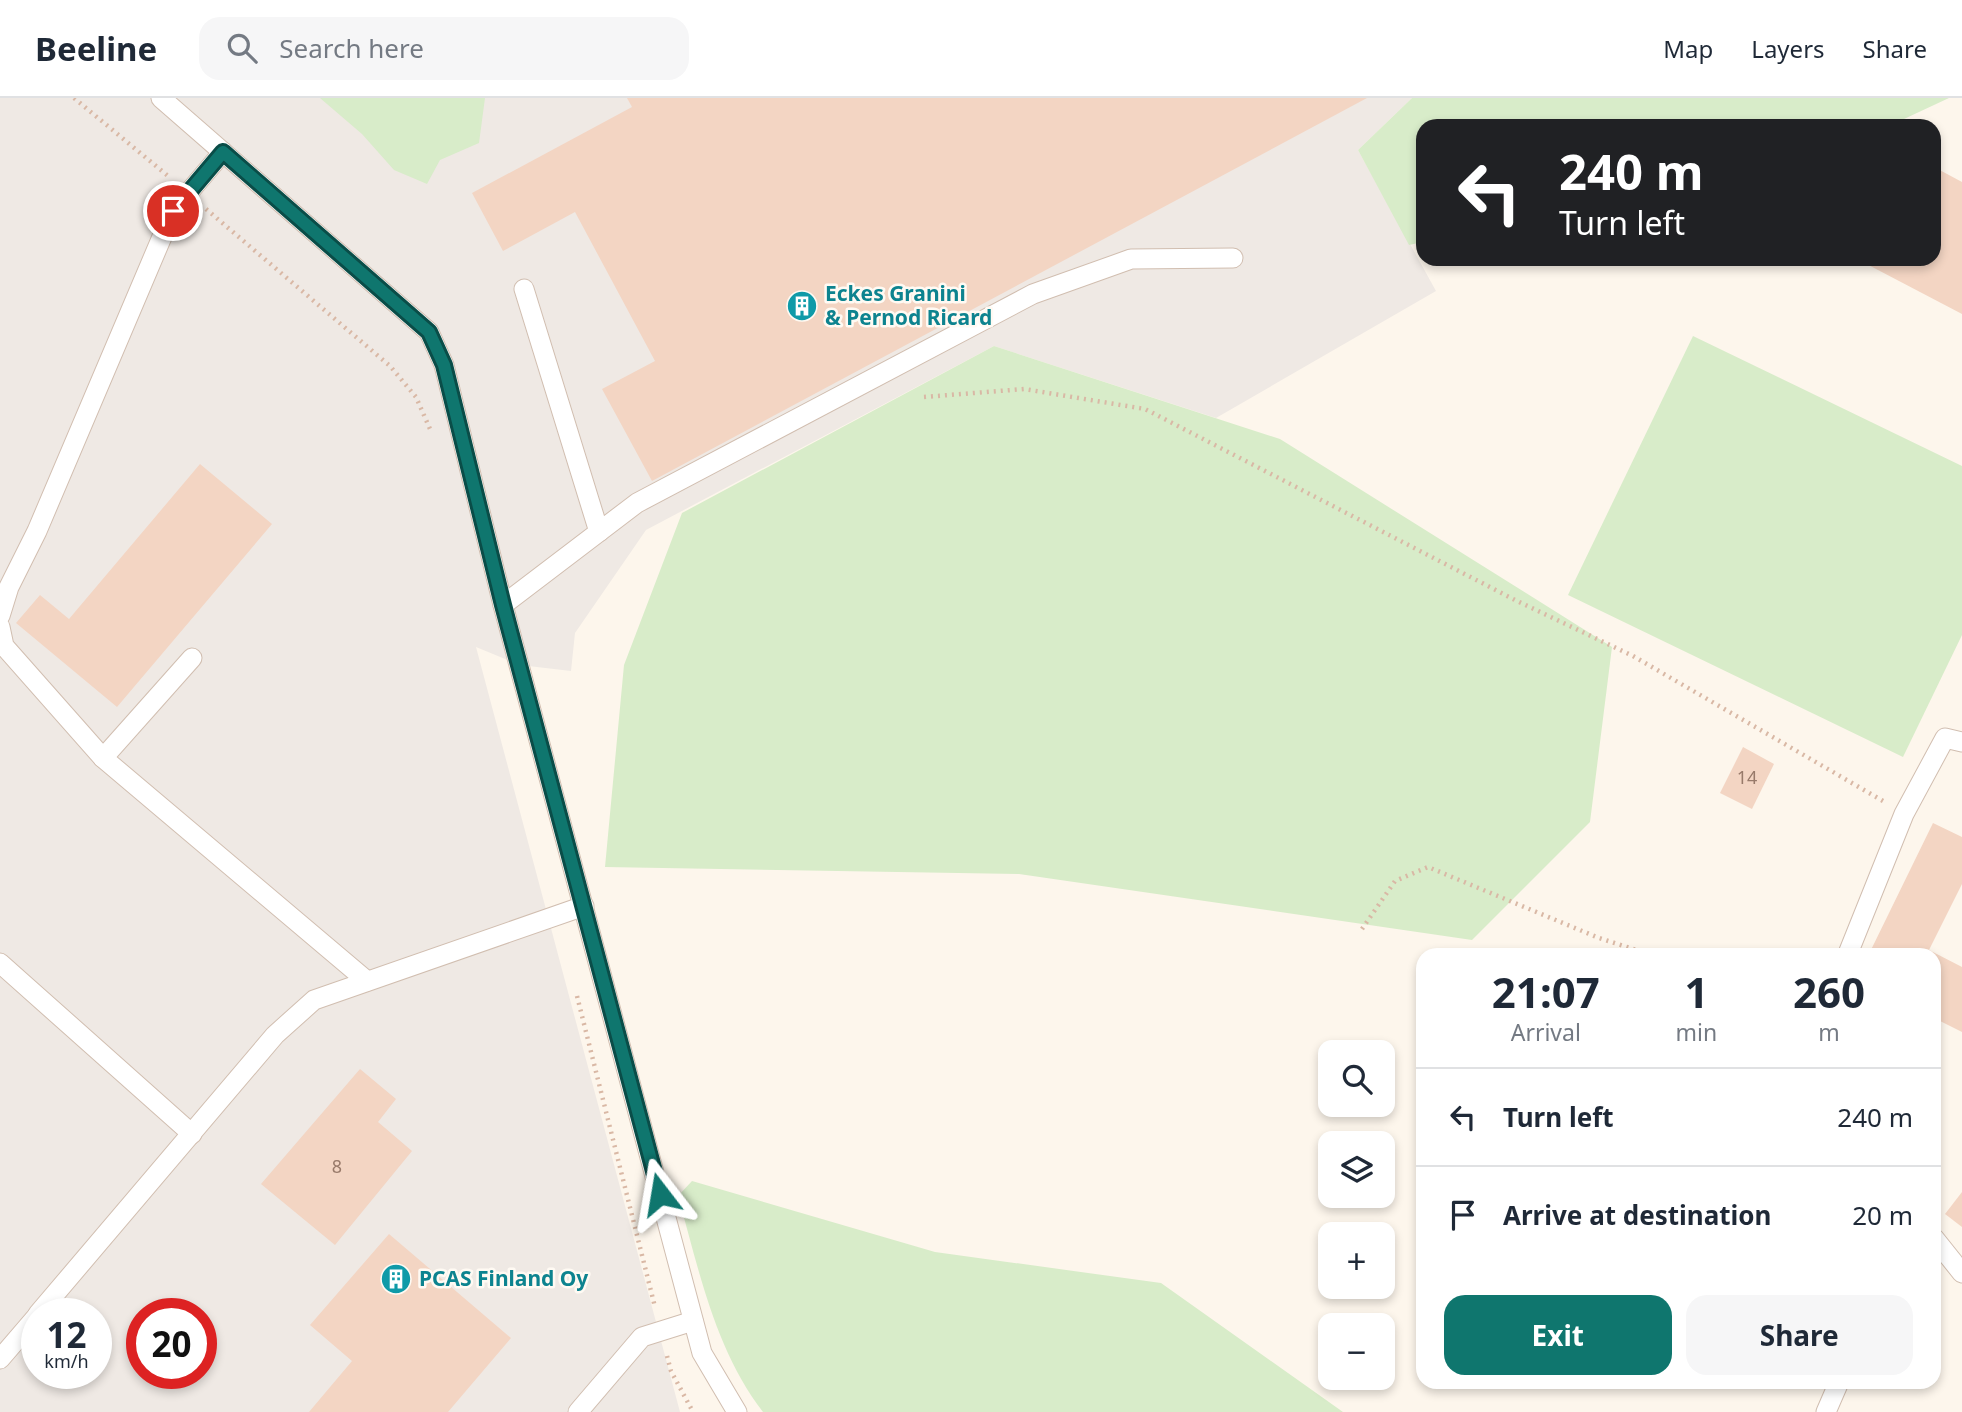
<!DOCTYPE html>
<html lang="en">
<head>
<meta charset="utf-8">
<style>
	body { margin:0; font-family:"Noto Sans",sans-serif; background:#f6f6f7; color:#1f2937; height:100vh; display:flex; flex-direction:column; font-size:26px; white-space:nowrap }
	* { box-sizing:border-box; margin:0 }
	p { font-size:23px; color:#747a83 }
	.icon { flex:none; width:38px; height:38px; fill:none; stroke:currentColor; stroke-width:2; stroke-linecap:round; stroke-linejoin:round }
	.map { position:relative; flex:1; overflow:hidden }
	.sheet { position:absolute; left:1416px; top:850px; width:525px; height:441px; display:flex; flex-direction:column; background:#fff; border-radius:21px; box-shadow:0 4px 10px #0003 }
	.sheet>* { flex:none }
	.hud { position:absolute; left:1416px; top:21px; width:525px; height:147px; border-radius:21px; box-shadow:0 4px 10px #0003; background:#202124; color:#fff; overflow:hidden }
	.tools { position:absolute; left:1318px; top:942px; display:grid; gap:14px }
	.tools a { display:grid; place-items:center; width:77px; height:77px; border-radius:14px; background:#fff; box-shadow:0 4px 10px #0003; font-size:35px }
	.speed { position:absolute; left:21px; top:1200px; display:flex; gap:14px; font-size:35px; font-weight:700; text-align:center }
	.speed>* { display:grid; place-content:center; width:91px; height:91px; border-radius:50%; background:#fff; box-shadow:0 4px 10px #0003; line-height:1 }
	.speed small { font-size:18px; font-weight:400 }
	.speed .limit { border:10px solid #d22; background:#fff; color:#111 }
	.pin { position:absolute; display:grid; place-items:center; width:60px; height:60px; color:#fff; margin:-30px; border:4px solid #fff; border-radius:50%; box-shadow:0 2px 7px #0007 }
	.me { position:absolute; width:77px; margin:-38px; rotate:346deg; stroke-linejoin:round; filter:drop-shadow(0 0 5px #0008) }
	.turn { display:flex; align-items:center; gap:24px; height:147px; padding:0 28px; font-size:32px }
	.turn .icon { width:91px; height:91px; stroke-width:2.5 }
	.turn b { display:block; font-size:49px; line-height:60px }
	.eta { display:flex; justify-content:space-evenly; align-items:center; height:119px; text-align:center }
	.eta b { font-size:42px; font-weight:700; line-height:49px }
	.action { display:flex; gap:14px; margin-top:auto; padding:14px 28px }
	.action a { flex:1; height:80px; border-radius:21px; background:#0f766e; color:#fff; font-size:28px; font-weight:700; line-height:80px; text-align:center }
	.action a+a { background:#f6f6f7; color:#1f2937 }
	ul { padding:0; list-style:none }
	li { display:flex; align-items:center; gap:21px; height:98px; padding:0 28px; border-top:2px solid #e0e1e3 }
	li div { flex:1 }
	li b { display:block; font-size:26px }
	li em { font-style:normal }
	header { display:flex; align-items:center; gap:42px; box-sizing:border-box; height:98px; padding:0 35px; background:#fff; border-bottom:2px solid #e0e1e3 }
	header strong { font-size:33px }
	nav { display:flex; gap:38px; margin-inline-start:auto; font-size:24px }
	.search { width:490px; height:63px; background:#f6f6f7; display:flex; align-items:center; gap:18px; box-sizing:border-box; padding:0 24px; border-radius:21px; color:#747a83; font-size:26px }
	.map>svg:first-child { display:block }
</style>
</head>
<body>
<header>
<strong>Beeline</strong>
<div class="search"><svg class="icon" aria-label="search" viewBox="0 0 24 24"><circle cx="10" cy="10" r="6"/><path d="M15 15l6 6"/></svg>Search here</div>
<nav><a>Map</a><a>Layers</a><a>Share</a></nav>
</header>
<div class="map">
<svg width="1962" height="1314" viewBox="0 0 1962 1314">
	<rect width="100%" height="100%" fill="#fdf6ec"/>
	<path fill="#efe9e4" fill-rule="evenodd" d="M0,0H1412L1358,52L1436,193L1216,320L994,248L646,432L575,535L571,573L520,567L476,549L680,1314H0ZM37,1216H96V1276H37ZM142,1216H201V1276H142Z"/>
	<g fill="#d8ecc9">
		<polygon points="320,0 485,0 479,45 440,62 427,86 394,72 362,36"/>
		<polygon points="1412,0 1949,0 1889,28 1423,28 1423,144 1409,147 1358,52"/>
		<polygon points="1693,238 1962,368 1962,537 1903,659 1568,497"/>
		<polygon points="994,248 1280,341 1612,549 1590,724 1472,842 1019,776 605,769 624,567 682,415"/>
		<path d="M692,1083L935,1154L1161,1185L1343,1314H763C715,1252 699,1172 678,1098Z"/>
	</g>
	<g fill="#f3d5c3">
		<polygon points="627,0 1367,0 652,383 602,291 655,263 575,114 503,153 472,95 632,9"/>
		<polygon points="1934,69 1962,84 1962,216 1857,161 1934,161"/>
		<polygon points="200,366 272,426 117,609 16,525 40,497 69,521"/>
		<polygon points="1743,649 1774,666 1752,711 1720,695"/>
		<polygon points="1933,725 1962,739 1962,786 1929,852 1962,869 1962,934 1934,920 1934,858 1868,858"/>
		<polygon points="360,971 396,1001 378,1024 412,1053 335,1147 261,1086"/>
		<polygon points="1962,1094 1962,1129 1945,1116"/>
		<polygon points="389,1136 511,1240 448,1314 309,1314 352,1263 310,1227"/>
	</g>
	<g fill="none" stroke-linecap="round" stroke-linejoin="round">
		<g stroke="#d1beb0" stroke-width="21">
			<g id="service">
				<polyline points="161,0 429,234 444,267 503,507 702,1255 737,1314"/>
				<polyline points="524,191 599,434"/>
				<polyline points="503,507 637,405 1033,196 1131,161 1233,160"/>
				<polyline points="0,518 9,489 37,433 173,113 223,54"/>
				<polyline points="0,529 4,548 103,660 367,883"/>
				<polyline points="103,660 192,560"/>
				<polyline points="1847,858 1904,716 1945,640 1962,644"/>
				<polyline points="0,865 192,1036"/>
				<polyline points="1934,1140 1962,1175"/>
				<polyline points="38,1216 275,937 314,902 584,808"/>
				<polyline points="0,1261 37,1218"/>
				<polyline points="578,1314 642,1239 693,1223"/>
				<polyline points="1826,1314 1839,1284"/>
			</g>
		</g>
		<g stroke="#d9b8a5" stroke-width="4.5" stroke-dasharray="2 5" stroke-linecap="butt">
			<polyline points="74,0 168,78"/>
			<polyline points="206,111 390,268 416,299 430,331"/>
			<polyline points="924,299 1024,291 1145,311 1515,502 1633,558 1883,703"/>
			<polyline points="1362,831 1395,783 1428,769 1599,840 1655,858"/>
			<polyline points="577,898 655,1209"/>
			<polyline points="667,1258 671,1273 693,1314"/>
		</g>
		<use href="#service" stroke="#fff" stroke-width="19"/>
	</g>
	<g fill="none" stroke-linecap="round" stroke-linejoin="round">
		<g stroke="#0a4d48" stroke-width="18">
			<polyline id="route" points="173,113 223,54 429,234 444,267 503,507 660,1096"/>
		</g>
		<use href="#route" stroke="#0f766e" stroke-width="12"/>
	</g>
	<defs>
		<g id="building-disc" transform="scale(1.575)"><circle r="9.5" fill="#0f9aa8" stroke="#fffaf3"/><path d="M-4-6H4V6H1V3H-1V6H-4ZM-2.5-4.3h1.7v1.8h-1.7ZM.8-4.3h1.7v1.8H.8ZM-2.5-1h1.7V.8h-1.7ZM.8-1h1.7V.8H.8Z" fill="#fff"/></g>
	</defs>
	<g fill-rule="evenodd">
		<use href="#building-disc" x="802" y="208"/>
		<use href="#building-disc" x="396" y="1181"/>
	</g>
	<g text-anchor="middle" stroke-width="5" stroke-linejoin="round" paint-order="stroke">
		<g font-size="18" fill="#987a6a">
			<text x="1747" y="686">14</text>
			<text x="337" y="1075">8</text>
		</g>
		<g font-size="21" font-weight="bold" fill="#0d838f" stroke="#fffaf3" text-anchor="start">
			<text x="825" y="203">Eckes Granini<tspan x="825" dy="24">&amp; Pernod Ricard</tspan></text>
			<text x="419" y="1188">PCAS Finland Oy</text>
		</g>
	</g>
</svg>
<div class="tools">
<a><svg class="icon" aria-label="search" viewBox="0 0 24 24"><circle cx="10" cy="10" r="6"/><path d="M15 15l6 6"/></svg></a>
<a><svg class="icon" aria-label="layers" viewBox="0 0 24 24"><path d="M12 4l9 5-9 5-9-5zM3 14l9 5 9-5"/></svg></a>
<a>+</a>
<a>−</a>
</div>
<div class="speed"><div>12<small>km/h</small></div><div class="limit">20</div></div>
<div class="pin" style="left:173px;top:113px;background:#d93025"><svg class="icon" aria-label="arrive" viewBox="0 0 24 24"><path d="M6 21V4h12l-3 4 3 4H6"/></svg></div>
<svg class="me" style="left:660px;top:1096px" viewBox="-20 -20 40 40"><path d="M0-17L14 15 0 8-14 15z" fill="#0f766e" stroke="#fff" stroke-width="4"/></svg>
<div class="hud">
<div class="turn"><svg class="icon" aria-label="left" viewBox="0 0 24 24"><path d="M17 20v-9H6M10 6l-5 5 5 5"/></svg><div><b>240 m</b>Turn left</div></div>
</div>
<section class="sheet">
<div class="eta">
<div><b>21:07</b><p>Arrival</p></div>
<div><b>1</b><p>min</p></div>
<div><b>260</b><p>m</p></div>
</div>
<ul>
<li><svg class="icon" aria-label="left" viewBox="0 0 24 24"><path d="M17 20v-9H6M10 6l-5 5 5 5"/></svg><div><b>Turn left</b></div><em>240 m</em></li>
<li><svg class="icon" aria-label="arrive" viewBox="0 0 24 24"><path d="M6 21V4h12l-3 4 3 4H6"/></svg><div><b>Arrive at destination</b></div><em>20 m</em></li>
</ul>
<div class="action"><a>Exit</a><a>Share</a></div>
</section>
</div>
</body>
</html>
